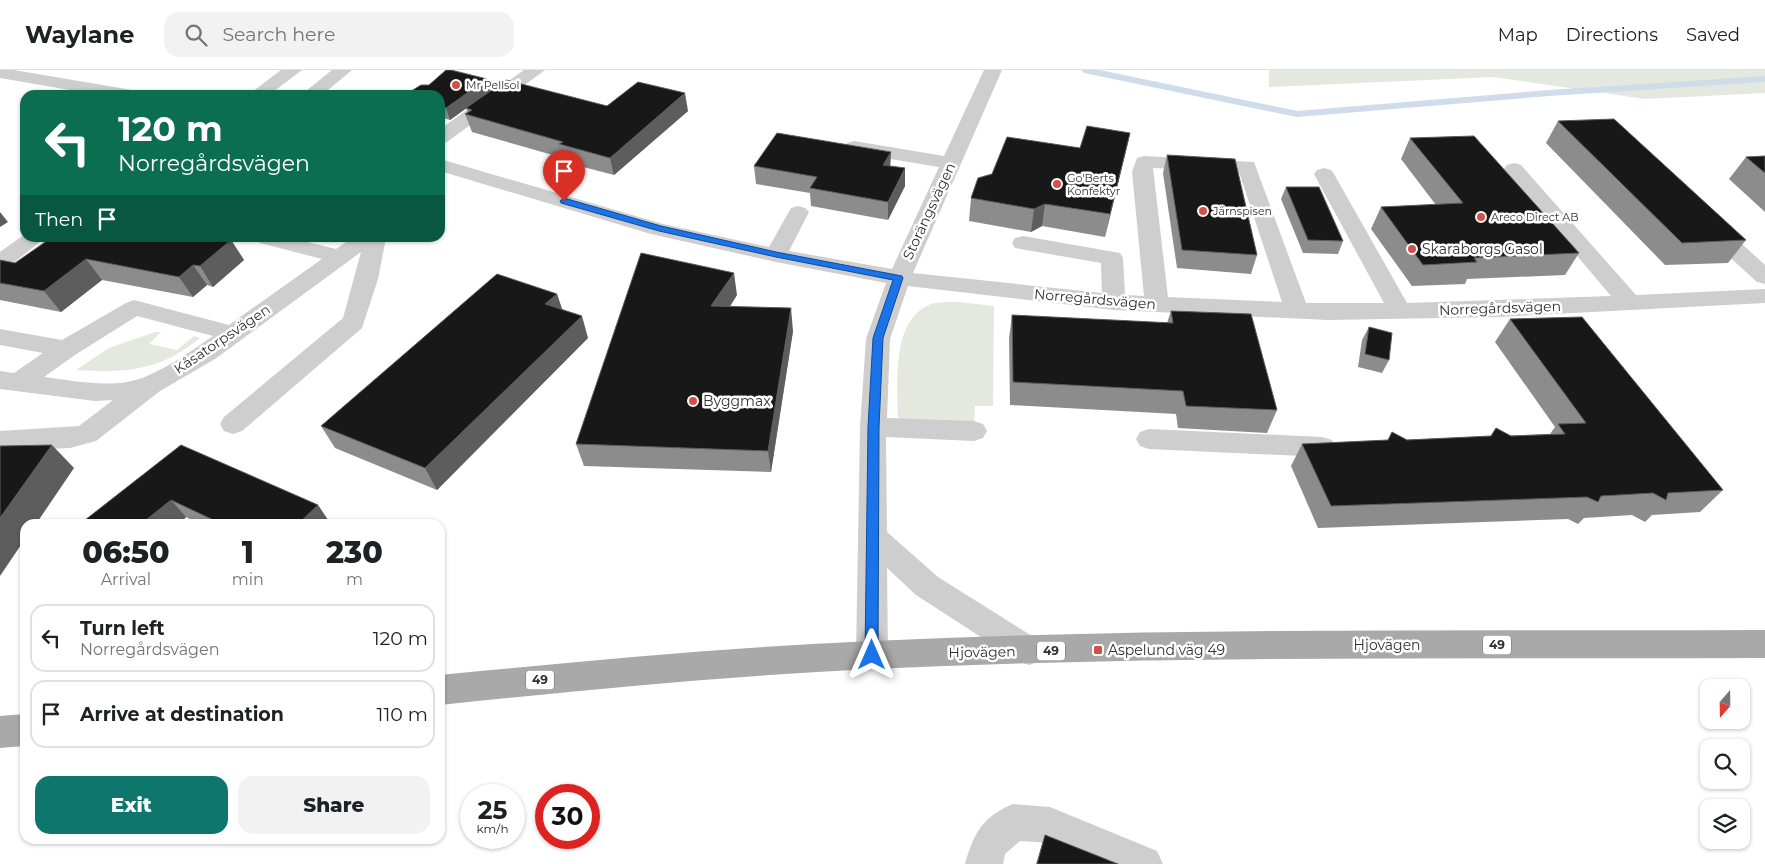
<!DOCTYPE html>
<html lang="en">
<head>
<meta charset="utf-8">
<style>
	body { margin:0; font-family:Montserrat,sans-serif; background:#f2f2f2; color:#202124; height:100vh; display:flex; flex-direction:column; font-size:19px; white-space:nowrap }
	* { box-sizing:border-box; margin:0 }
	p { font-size:16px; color:#757577 }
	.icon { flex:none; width:28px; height:28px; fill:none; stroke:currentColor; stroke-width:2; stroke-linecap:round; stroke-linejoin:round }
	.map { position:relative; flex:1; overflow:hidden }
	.sheet { position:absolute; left:20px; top:449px; width:425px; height:325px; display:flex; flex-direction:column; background:#fff; border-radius:15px; box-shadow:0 1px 4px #0004 }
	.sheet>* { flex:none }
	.guide { position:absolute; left:20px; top:20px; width:425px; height:152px; border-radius:15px; box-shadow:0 1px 4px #0004; background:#0b6e4f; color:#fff; overflow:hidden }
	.needle { width:32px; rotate:200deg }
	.buttons { position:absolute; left:1700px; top:609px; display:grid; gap:10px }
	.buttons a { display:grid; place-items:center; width:50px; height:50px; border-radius:10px; background:#fff; box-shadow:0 1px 4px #0004; font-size:25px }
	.speed { position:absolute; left:460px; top:714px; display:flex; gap:10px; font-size:25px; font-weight:700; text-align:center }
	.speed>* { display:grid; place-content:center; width:65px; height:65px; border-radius:50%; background:#fff; box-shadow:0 1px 4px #0004; line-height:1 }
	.speed small { font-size:12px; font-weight:400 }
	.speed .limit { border:8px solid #d22; background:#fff; color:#111 }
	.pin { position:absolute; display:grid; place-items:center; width:42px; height:42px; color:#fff; margin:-51px -21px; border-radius:50% 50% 50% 0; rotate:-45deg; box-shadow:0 0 5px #0007 }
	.pin .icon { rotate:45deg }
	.me { position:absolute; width:55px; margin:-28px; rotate:0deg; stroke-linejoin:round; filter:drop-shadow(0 0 4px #0008) }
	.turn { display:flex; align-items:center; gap:18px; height:105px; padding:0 15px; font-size:22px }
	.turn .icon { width:65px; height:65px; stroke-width:2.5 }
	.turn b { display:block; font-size:35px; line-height:42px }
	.then { display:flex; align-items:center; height:48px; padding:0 15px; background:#0003; gap:10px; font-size:19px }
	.eta { display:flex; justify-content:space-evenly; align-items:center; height:85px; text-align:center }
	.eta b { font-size:30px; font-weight:800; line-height:35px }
	.action { display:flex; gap:10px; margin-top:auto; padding:10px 15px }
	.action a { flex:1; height:58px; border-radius:15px; background:#0f766e; color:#fff; font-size:20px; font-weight:800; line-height:58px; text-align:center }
	.action a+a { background:#f2f2f2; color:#202124 }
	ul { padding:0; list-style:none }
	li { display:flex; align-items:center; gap:15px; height:68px; margin:0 10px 8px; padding:0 5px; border:2px solid #e0e0e0; border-radius:15px }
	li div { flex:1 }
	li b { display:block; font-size:19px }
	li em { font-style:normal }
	header { display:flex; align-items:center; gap:30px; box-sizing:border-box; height:70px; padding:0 25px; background:#fff; border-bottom:1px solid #e0e0e0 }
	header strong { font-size:24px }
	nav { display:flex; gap:28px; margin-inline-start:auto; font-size:18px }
	.search { width:350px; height:45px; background:#f2f2f2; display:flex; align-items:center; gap:12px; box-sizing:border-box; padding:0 18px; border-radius:15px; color:#757577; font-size:19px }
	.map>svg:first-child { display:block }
</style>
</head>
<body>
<header>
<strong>Waylane</strong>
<div class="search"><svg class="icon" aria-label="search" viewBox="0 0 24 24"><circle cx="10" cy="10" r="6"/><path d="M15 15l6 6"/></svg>Search here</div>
<nav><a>Map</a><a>Directions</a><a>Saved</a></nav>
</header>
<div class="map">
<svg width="1765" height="794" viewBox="0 0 1765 794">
	<rect width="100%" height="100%" fill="#fff"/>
	<g fill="#e3e9de">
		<polygon points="1269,0 1765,0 1765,23 1645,29 1493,7 1269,17"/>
		<path d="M958,232L994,236L993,336H975L974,354L898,350C898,315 890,250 931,234C938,232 949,232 958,232Z"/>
		<path d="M155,262H161L149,274L177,280L194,266L200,268C160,301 126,303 76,300L109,278Z"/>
	</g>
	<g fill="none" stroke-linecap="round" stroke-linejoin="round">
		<polyline stroke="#d0dce9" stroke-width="6" points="1085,0 1297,44 1549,23 1765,9"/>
		<g fill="#cecece" fill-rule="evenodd">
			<polygon points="0,0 14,0 132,20 138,21 141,25 99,25 0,8"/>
			<polygon points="281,0 302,0 269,25 248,25"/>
			<polygon points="332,0 352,0 322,25 301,25"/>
			<polygon points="524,0 545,0 447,72 440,74 440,59"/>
			<path d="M984,0H1002L913,203L1102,223L1101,193L1015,178L1012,173L1015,168L1023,166L1120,183L1123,188L1125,225L1144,226L1132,102L1137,88L1144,86L1254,92L1306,233H1384L1314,104L1317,100L1324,98L1331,100L1334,104L1407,233L1611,226L1507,103L1504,99L1507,95L1514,93L1521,95L1636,225L1765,219V233L1497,247L1328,250L1114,240L908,216L890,269L887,348L974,351L983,354L987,361L983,368L974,371L886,367L887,462L938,507L1040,571L1045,581L1040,591L1029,595L1018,591L916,525L887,498L888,585L883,595L872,599L861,595L856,585L860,357L866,269L886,213L776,192L651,164L440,101V89L663,154L769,177L791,138L798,136L805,138L809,142L789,181L892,199L939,97L854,83L847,81L844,77L847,73L854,71L944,86ZM1153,98L1239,102L1282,232L1168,227Z"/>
			<polygon points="1709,150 1717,151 1765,195 1765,214 1757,212 1701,161 1698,156 1701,151"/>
			<polygon points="25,164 25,168 45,168 8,197 0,199 0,182"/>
			<path d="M257,168H291L336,179L352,168H386L378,209L362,258L242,361L233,364L224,361L220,354L224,347L343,248L361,182L215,289L160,321L96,371L70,378L0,381V361L79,356L113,330L95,331L0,319V301L14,303L43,283L0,275V259L62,270L126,233L134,230L229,255L322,189L260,173ZM137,246L213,266C193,280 170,296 147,306C116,320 76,311 44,307L75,285Z"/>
			<polygon points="1149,359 1322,367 1332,370 1336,377 1332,384 1322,387 1149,379 1140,376 1136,369 1140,362"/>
			<path d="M1013,734L1050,737L1157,781L1163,794H1099L1050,773L1020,771L1005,784L1003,794H965C974,763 982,747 1013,734Z"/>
		</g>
		<g fill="#a9a9a9" fill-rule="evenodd">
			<path d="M1765,560V588C1467,589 1169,585 872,599C727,606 584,620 440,635V605C584,591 728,577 872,571C1169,557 1467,561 1765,560Z"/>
			<polygon points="25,644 25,676 0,678 0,646"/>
		</g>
	</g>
	<g fill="#8c8c8c">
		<polygon points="490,21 607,36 688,41 614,105 564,92 563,88 472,62 465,44 468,43 466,38 475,32 450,50 440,47 440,25"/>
		<polygon points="1558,51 1746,170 1728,193 1665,195 1546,73"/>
		<polygon points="1130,63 1105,167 1042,156 1031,162 969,151 971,128 1080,78"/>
		<polygon points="1410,68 1579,183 1565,205 1467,209 1465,214 1412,216 1371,159 1381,137 1436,135 1401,89"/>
		<polygon points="891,82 890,96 905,116 888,150 811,136 810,123 756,114 754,96"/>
		<polygon points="1167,85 1257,185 1251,204 1177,198 1163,103"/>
		<polygon points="1765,86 1765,142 1729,109 1746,87"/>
		<polygon points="1286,117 1343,171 1338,184 1303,183 1281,129"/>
		<polygon points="231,170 244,190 213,217 207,215 193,227 102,210 61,242 0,230 0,190 15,193"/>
		<polygon points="557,224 562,239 588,268 437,420 335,378 321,356"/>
		<polygon points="737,225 730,237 793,261 771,402 584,396 576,374"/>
		<polygon points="1171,241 1277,340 1267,363 1178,358 1176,344 1010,335 1009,268 1012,245 1167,253"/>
		<polygon points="1510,249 1723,420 1700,442 1652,445 1645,452 1632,445 1584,448 1578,454 1568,449 1318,458 1291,396 1302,374 1550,364 1555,357 1495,272"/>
		<polygon points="1369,257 1389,290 1382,303 1358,297 1362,270"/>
		<polygon points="181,375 318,435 330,453 329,454 200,454 186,447 179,454 80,454"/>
		<polygon points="1045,765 1118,794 1036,794"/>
	</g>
	<g fill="#5d5d5d">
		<polygon points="487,9 490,21 450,50 446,38"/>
		<polygon points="685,23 688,41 614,105 610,88"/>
		<polygon points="1130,63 1125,85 1105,167 1110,144"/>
		<polygon points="891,82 890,99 883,95"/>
		<polygon points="905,98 905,116 888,150 888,132"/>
		<polygon points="1045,134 1042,156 1031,162 1034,139"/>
		<polygon points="0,142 8,152 0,157"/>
		<polygon points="231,170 244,190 213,217 200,196"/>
		<polygon points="86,189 102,210 61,242 44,221"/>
		<polygon points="193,195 207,215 193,227 179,207"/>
		<polygon points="734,203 737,225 715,258 711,236"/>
		<polygon points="557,224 564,245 545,234"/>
		<polygon points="791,238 793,261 771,402 768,381"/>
		<polygon points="582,246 588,268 437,420 425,398"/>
		<polygon points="52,375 74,398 36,454 25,454 25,469 0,506 0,448"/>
		<polygon points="171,430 186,447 179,454 141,454"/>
		<polygon points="318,435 330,453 329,454 298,454"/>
	</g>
	<g fill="#181818" stroke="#5d5d5d">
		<polygon points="446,0 451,0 487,9 446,38 440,36 440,25 405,25 421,15 429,15"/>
		<polygon points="506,10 607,36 638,12 685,23 610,88 559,74 563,72 465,44 472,40 466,38"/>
		<polygon points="1614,49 1746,170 1682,173 1558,51"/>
		<polygon points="1087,56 1130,63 1110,144 1045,134 1034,139 971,128 978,108 992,104 1007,67 1080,78"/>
		<polygon points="777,63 891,82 883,95 905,98 888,132 810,118 817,107 754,96"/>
		<polygon points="1474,66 1579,183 1474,188 1477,192 1423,195 1381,137 1463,133 1410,68"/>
		<polygon points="1167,85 1235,89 1257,185 1182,180"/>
		<polygon points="1765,86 1765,103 1746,87"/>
		<polygon points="1286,117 1319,117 1343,171 1308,170"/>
		<polygon points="51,168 218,168 231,170 200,196 193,195 179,207 86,189 44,221 0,213 0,190 15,193"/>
		<polygon points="641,183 734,203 711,236 791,238 768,381 576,374"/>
		<polygon points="497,204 557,224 545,234 582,246 425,398 321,356"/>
		<polygon points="1171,241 1251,244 1277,340 1186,336 1183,321 1013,312 1012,245 1173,253"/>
		<polygon points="1582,247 1723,420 1668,423 1666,430 1653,423 1601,426 1598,432 1587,427 1331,436 1302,374 1388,370 1392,362 1407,370 1491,366 1496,358 1511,366 1565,364 1558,354 1586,353 1510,249"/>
		<polygon points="1369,257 1392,263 1389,290 1365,284"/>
		<polygon points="52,375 0,448 0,376"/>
		<polygon points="181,375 318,435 298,454 222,454 171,430 141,454 80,454"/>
		<polygon points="1045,765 1118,794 1037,794"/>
	</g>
	<polygon fill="#1a73e8" stroke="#114b97" points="564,128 661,156 776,182 902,206 903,208 883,268 879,357 878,585 876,589 867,589 865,585 868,357 873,268 893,210 776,187 659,161 561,133 560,131"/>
	<g fill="#d1514a" stroke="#fff" stroke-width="2">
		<circle cx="456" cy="15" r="5"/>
		<circle cx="1057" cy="114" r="5"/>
		<circle cx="1203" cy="141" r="5"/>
		<circle cx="1481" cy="147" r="5"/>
		<circle cx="1412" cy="179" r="5"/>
		<circle cx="693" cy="331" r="5"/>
		<rect x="1093" y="575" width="10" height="10" rx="2.5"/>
	</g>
	<g text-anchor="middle" stroke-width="5" stroke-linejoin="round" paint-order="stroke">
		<g font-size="11" fill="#313131" stroke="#fff" text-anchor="start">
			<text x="466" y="19">Mr Pellsol</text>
			<text x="1067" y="112">Go'Berts<tspan x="1067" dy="13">Konfektyr</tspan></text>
			<text x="1213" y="145">Järnspisen</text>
			<text x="1491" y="151">Areco Direct AB</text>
		</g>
		<g fill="#fff" stroke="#6f6f6f" stroke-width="1">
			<rect x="1483" y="565.5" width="28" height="19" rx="4"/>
			<rect x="1037" y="571.5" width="28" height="19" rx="4"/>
			<rect x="526" y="600.5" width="28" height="19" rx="4"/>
		</g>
		<g font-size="12" font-weight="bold" fill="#313131">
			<text x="1497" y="579">49</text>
			<text x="1051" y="585">49</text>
			<text x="540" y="614">49</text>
		</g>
		<g font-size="14" fill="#313131" stroke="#fff">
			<text transform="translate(929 141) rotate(-65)" y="5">Storängsvägen</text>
			<text transform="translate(1095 229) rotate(5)" y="5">Norregårdsvägen</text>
			<text transform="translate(1500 238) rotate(-2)" y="5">Norregårdsvägen</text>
			<text transform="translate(222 269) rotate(-34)" y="5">Kåsatorpsvägen</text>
			<text x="1387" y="580">Hjovägen</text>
			<text transform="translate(982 582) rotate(-1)" y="5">Hjovägen</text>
		</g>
		<g font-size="14" fill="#313131" stroke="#fff" text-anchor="start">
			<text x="1422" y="184">Skaraborgs Gasol</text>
			<text x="703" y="336">Byggmax</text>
			<text x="1108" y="585">Aspelund väg 49</text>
		</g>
	</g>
</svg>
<div class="buttons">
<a><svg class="needle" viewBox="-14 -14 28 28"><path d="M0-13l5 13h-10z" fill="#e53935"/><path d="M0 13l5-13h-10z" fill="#757577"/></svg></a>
<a><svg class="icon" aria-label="search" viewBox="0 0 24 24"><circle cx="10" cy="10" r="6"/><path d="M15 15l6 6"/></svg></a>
<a><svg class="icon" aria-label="layers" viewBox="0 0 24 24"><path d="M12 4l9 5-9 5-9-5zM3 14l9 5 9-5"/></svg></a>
</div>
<div class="speed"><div>25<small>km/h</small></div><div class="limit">30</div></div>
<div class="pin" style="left:564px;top:131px;background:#d93025"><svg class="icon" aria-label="arrive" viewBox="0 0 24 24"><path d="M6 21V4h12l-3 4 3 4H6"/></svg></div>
<svg class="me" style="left:872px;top:585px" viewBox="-20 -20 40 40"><path d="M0-17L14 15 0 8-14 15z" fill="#1a73e8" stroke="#fff" stroke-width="4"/></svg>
<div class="guide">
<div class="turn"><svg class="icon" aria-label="left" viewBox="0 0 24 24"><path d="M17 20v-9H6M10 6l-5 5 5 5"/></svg><div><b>120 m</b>Norregårdsvägen</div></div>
<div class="then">Then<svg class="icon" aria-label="arrive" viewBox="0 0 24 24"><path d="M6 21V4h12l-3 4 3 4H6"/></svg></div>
</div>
<section class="sheet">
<div class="eta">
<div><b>06:50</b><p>Arrival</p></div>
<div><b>1</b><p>min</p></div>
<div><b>230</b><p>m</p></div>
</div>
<ul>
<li><svg class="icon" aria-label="left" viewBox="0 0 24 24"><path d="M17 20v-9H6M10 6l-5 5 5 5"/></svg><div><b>Turn left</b><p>Norregårdsvägen</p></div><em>120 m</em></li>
<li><svg class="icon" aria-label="arrive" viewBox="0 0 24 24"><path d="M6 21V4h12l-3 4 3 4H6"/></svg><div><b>Arrive at destination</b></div><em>110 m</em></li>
</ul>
<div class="action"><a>Exit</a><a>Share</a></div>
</section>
</div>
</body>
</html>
